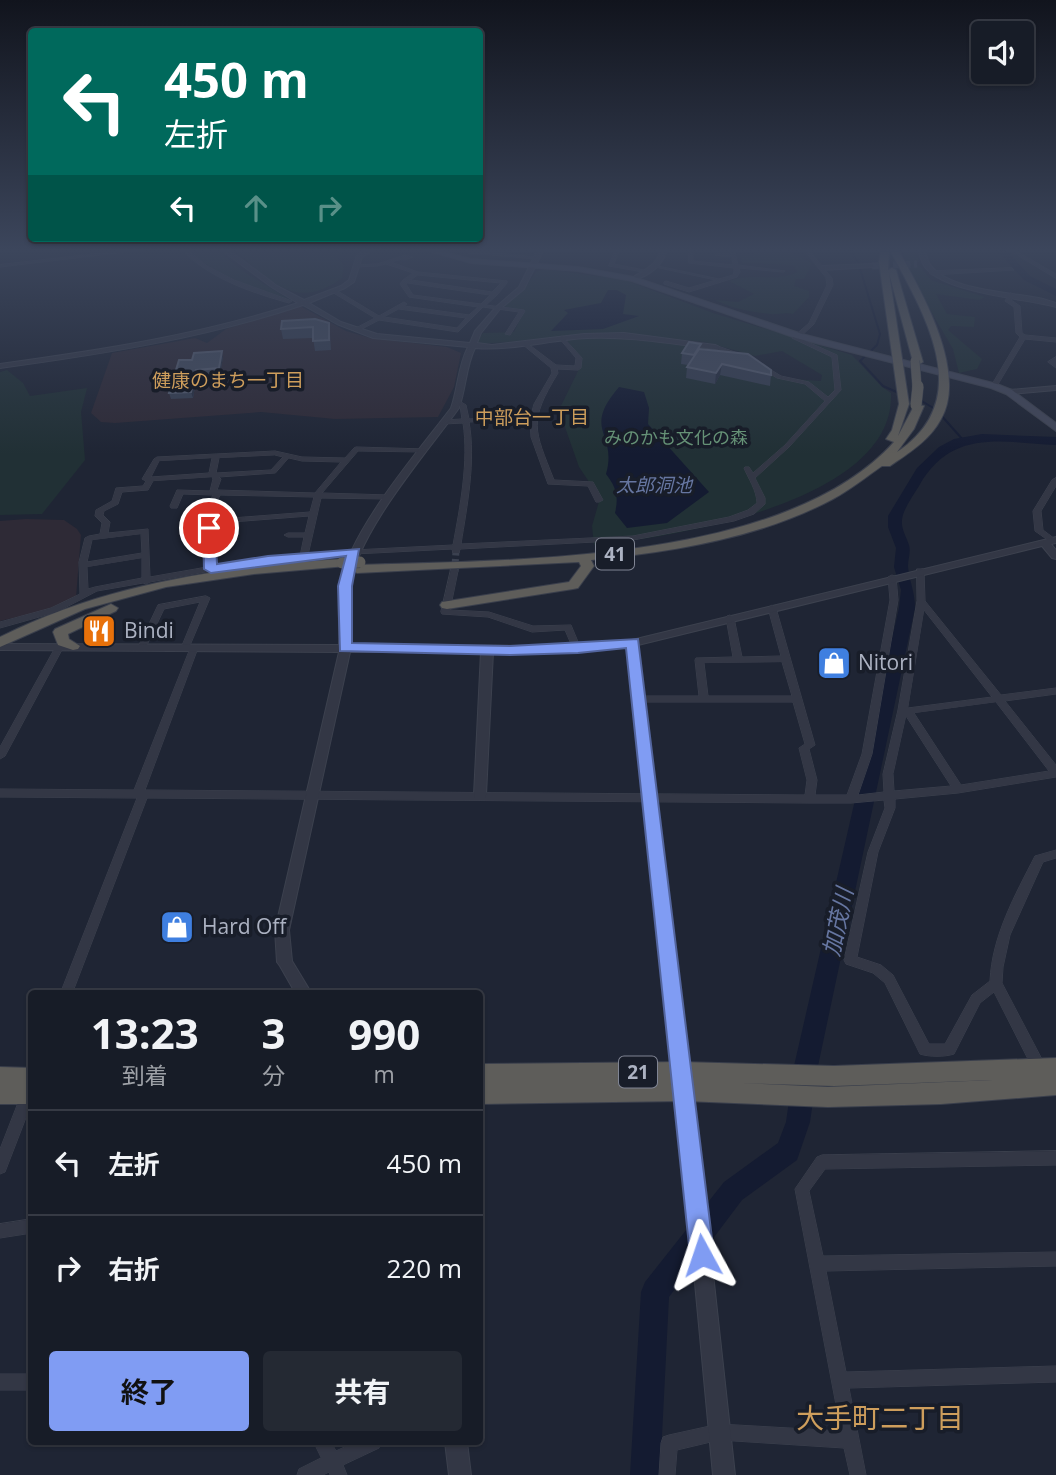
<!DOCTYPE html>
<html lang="ja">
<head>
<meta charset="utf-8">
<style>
	body { margin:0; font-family:"Open Sans","Noto Sans JP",sans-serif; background:#242933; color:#f1f3f6; height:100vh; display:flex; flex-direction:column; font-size:26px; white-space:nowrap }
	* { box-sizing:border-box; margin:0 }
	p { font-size:23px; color:#9ea1a7 }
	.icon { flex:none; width:38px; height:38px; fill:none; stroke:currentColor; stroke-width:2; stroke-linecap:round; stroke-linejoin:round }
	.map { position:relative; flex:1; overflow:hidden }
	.drawer { position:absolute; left:28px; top:990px; width:455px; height:455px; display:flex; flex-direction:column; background:#171c27; border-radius:7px; box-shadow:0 2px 5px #0004,0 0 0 2px #363a44 }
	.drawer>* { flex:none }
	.top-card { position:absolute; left:28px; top:28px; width:455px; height:214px; border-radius:7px; box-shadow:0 2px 5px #0004,0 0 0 2px #363a44; background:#00695c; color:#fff; overflow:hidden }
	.fabs { position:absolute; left:971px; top:21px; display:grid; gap:14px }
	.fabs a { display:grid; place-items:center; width:63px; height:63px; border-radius:7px; background:#171c27; box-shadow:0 2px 5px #0004,0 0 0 2px #363a44; font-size:35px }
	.pin { position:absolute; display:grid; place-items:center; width:60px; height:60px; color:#fff; margin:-30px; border:4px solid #fff; border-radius:50%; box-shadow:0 2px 7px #0007 }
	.me { position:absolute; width:77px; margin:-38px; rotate:355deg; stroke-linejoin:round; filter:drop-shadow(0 0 5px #0008) }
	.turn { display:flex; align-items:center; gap:24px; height:147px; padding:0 21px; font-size:32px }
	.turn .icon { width:91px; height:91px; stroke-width:2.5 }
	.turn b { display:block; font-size:49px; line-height:60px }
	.lanes { display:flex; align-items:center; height:66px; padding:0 21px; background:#0003; justify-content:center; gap:35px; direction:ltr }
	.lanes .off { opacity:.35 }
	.eta { display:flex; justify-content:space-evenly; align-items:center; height:119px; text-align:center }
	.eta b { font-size:42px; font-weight:700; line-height:49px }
	.action { display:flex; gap:14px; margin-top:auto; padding:14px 21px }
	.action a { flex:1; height:80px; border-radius:7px; background:#809cf3; color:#111; font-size:28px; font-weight:700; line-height:80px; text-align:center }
	.action a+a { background:#242933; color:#f1f3f6 }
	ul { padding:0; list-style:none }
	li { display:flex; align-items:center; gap:21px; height:105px; padding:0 21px; border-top:2px solid #363a44 }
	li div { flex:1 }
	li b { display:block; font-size:26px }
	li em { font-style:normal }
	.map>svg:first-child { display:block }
</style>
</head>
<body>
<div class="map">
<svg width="1056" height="1475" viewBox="0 0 1056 1475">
	<rect width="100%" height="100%" fill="#1f2534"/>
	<g fill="#2e2a36">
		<polygon points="294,307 302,307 346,331 370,338 447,347 461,353 454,387 438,417 335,419 261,412 115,423 101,422 91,413 112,353 195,338 207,343 226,329"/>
		<polygon points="26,519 64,520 77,529 81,535 76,598 44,611 0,621 0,521"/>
	</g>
	<g fill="#213035">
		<path d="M185,248H215L244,272L290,300L288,302C251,288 215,274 185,248Z"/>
		<path d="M232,248H350L337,257L344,265L342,278C295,313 269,279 232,248Z"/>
		<path d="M752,248L786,250L812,263L804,279H796L794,286L809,291V297L793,314C785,312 778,315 770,314C750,312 734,309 715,300L738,302L754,294L729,281C751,272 776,283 798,272L793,265L742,263L740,256L753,255Z"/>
		<polygon points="900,248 913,248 920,262 915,262 915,265 920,266 931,280 985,297 979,300 936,294 947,314 975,317 974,327 951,326 948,330 982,359 977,369 959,373 953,349 926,303"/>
		<path d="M544,269L625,280L713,313L852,355L882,387L891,393C896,502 674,537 594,545L592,526L600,498L579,467L559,410L579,369L580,358L566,339L634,337L701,347L723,351L779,378L821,381L822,375L782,351L755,356L705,342L616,334L480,344L477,340L483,333L514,332L524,311L502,306L524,289L536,272Z"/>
		<polygon points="7,370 23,383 30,396 87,388 81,412 85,460 42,514 0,515 0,372"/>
	</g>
	<g fill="#141b31">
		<polygon points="608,290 617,290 626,295 623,314 639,316 603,329 551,331 568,313 564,310 601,303"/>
		<path d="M619,387L644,392L649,408L648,424L709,492L667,523L627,528L615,513C619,496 616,487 606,474C618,432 581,431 619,387Z"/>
	</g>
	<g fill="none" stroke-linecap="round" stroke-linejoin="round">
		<g stroke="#141b31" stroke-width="2">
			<polyline points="848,248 858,262 880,334 877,345 860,361 883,386 901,394"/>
			<polyline points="920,400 935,409"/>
			<polyline points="940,414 964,441"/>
		</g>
		<g fill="#141b31" fill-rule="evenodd">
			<polygon points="995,248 1004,248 1030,276 1056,289 1056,296 1024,280"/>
			<path d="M982,434L1056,437V445C1000,442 951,429 919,486C913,496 903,509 902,520C901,529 906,536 909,545C911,552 908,559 908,566C909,581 915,591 915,608L818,1066L810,1122L797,1160L742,1200L669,1297L660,1475H630L641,1292L645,1282L724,1182L778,1143L786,1122L794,1066L899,608L901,590L894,567L896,548L888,527V516L917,468L939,447L954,439Z"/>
		</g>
		<polyline stroke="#3b4150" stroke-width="7" stroke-dasharray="7 3.5" stroke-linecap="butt" points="455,566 456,551"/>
		<polyline stroke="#3b4150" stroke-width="9" stroke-dasharray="9 4.5" stroke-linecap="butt" points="454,571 455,564"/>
		<polyline stroke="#3b4150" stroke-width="7" stroke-dasharray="7 3.5" stroke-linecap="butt" points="872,266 917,264"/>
		<g stroke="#3c414e" stroke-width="1">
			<g id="minor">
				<polygon points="146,248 159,248 0,267 0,265"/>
				<path d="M180,248H185L207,266L234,280L292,301L289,303C250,292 208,278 180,248Z"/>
				<polygon points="506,248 571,250 573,248 578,248 572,252 508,249"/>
				<polygon points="616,248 620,248 614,264 649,271 649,273 609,266"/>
				<polygon points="689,248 693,248 693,261 733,265 732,257 715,255 717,254 731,254 730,248 734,248 738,265 785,271 783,272 739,268 740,272 737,277 689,292 664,284 664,282 666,281 689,288 716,280 655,267 653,265 719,279 733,275 734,272 734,268 689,263"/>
				<path d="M803,248H807L832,278L833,285L814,324L799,338L837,355L841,390L789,447L755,478L765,498V504L754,514L734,521L633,540L460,549L459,553H453L452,549L354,554L211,571L150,582L146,584L143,583L97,591L57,612L0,628V622L51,608L80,594L79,562L85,538L89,536L100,534L102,523L95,516L96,510L112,501L116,488L143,486L146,481L142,479L154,459L157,457L275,451L302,457L345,458L354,448L356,447L426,449V451L424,452L358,451L322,493L389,495L393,497L389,499L321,498L308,555L354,550L453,545C460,507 469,461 463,423L444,424L441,422L444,420L462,419L460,406L455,402L458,400L466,405L469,419L531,415L534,404L552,373L551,368L522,344L527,343L556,365L575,366L576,358L559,338L562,336L582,358L581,368L578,370L557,369L558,373C528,422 534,429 554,480L593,482L603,500L599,502H596L588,486L548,484L531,437L530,419L469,422C476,461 467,506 461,544L633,536L729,517L748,510L757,503C757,491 748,478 744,468L745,467H749L753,473L785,445L825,401L805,384L777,378L759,367V365H763L781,376L809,382L828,397L835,390L832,357L792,338L809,323L827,285L826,278ZM275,455L283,457L271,470L216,473L219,458ZM212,458L209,473L151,477L159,461ZM289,458L302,461L341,462L315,493L217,490L221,479L219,477L275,473ZM212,477L213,479L210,491L177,490L170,506L171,508H177L183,494L213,495L207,506L211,508H214L220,495L314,497L310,512L219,519L215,521L219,523L309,516L305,533H288L284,535L288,537H304L300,556L215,566L213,528L209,526L205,528L207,567L150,577L148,529L108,533L110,522L103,515L104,511L118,504L122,492L148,490L153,481ZM141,534L142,553L87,562L92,540ZM142,558V578L95,587L88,589L87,567Z"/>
				<polygon points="1006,248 1011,248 1056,274 1056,278"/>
				<polygon points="471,251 537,257 539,258 537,259 469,253"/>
				<path d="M406,255L413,257L404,260L402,259L391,262L418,272L507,281V283L497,295L486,305L524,310L525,311L510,335L505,334L519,312L483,307L458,332L379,320L358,331H354V329L375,318L332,292V290H336L379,316L404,302L407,304L404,306L469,315L478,307L409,297L400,284L403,280L413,273L386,264L377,266L355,267L353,266L355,265L377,264ZM418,275L501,283L492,292L411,280ZM408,283L490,295L481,304L413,295L406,284ZM399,309L466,318L457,328L384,317Z"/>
				<polygon points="1012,268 1014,270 932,275 929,273 932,271"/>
				<polygon points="1011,293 1014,295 1011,300 1020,306 1022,333 1025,335 1056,338 1056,342 1025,339 997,386 994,388 991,386 1020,337 1016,333 1014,307 1005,301 1009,294"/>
				<polygon points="715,345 746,356 747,357 742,358 713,348 713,346"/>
				<polygon points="1056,357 1056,368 1048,362"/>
				<polygon points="1056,478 1056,486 1041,511 1043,530 1055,539 1055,543 1052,543 1035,531 1033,511 1052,480"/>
				<polygon points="451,569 457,569 458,571 450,610 489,612 533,626 571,625 581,649 577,652 574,651 565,630 532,632 488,617 442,614 441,612"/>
				<path d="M917,569H923L924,571L925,601L1001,695L1056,688V694L1005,701L1056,765V777L958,793L895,799V808L878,852L857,957L881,965L893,975L929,1044H945L972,995L990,981C992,936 1015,895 1035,856L1056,850V858L1043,862L1010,935L1003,967L1002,983L1045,1065L1046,1069L1045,1073L1040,1075L1035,1073L994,992L980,1003L954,1054C945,1057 929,1057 920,1054L885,983L873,973L846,964L844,960L868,852L885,808L884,800L851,803H809L147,798L72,994H60L137,798L0,797V789L134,790L191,646H197L198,648L145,790L805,795L807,780L799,748L805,744L793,702H639L634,699L639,696H699L695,660L696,658L733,657L726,618L727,616L730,615L734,618L742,657L781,656L768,608L772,605L776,608L815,745L809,749L817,780L815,795H847L862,754L890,600L888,577L892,575L896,577L898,600L872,754L858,795L884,792L883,774L898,710L917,601ZM924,610L992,697L908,708ZM782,662L792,696H708L704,663ZM996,702L1049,771L961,785L914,713ZM906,716L951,786L894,791L893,774Z"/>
				<polygon points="206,596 210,598 188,650 182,650 181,648 200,602 164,609 146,647 142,650 139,649 138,647 158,605"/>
				<polygon points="60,643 64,646 5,756 0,759 0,747 56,646"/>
				<polygon points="28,1088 32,1089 32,1102 5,1172 0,1174 0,1149 23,1090"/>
				<polygon points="1056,1151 1056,1165 825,1169 809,1191 823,1256 1056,1252 1056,1266 826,1271 846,1372 1056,1366 1056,1382 849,1388 866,1475 850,1475 844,1448 719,1440 677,1450 675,1475 659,1475 661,1443 663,1437 669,1435 719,1424 841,1431 795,1189 817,1157 822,1155"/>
				<polygon points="32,1219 32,1233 0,1238 0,1224"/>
				<rect x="0" y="1374" width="32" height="16"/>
				<polygon points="314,1442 331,1442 336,1451 355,1442 381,1442 379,1448 343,1465 347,1475 330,1475 329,1472 323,1475 297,1475 299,1469 321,1458"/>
			</g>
		</g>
		<g stroke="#3c414e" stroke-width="2">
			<g id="tertiary">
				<path d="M219,248H226L277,286L304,300L341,286L349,280L357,255L369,248H376L362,257L354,282L345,288L309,303L341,322L377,334L470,343L475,331L496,307L519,287L536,253L539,251L542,253L524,289L500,309L481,333L477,343L492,345L584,334L624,333L715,345L719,347L715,349C672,344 630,336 587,338C549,340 512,351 475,348C466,366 466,388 459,408C426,454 358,531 350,586C348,604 350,626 351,645L577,646L632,640L1056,537V543L1051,544L1056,550V559L1052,558L1042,546L638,645L693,1091L735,1475H713L677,1091L627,647L577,652H493L486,795L485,798H475L474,795L481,652H350L289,930L292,961L312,994H296L280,966L277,962L275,930L339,652L0,650V644L339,645C340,626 337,604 340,585C349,531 417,453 451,408C458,388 458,366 468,347L373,338L337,324L303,305C204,338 103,354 0,368V364C101,350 201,335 298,303L273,288Z"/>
				<path d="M660,248H666C666,264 647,278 632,280V278C644,270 660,264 660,248Z"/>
				<path d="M918,248H924C925,252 927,259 929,263C946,291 1013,292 1043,299L1056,303V307C1024,298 939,293 923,264C921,259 919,253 918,248Z"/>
				<polygon points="872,264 874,267 822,270 819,268 822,266"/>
				<polygon points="1056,386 1056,390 1009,394 1005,392 1009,390"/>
				<polygon points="445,1442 467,1442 471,1475 449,1475"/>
			</g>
		</g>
		<g stroke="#3c414e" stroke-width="2">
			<polygon id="secondary" points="419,248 429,248 471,259 578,267 634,277 802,334 997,384 1012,390 1056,423 1056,431 1006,394 991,388 796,338 632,281 578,271 471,263"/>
		</g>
		<g stroke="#3a3f4c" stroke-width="2">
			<g id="trunk">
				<path d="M884,248L889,250L888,270L892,268L896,270L923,362L918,365L913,362L889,273L909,404L898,436L915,404L924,406L914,429L897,452C978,398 923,313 889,248H897C921,290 968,372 941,419C930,440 909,453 890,466H882C866,477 850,490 833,499C760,538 673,552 591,560L594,566L578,588L573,589L447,609L442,608L440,605L442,602L569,582L581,566L579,562L357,573L350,569L357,565C510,560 784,564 894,442L886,439L892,430L899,404L879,262L881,250Z"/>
				<path d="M342,559L348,563L347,566L254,574L166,587L85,609L0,647V637C108,583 223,567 342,559Z"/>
				<polygon points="111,604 118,608 116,611 68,634 69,639 80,646 78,649 73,650 58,645 53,632 55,629"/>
				<path d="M1056,1058V1095L941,1104L828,1107L685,1101L480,1104V1084L526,1083L480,1084V1064L682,1062L834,1066ZM993,1080L828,1087L740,1083L834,1086Z"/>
				<polygon points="0,1067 32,1068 32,1104 0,1104"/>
			</g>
		</g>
		<use href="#minor" fill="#333745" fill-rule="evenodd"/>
		<use href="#tertiary" fill="#333745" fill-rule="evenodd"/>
		<use href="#secondary" fill="#414658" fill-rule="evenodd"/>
		<use href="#trunk" fill="#5e5d5a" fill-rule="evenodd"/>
		<g stroke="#3a3f4c" stroke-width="10" stroke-linecap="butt">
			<polyline id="trunk-bridge-far1" points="915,361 917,387"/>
		</g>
		<g stroke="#3a3f4c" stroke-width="12" stroke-linecap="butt">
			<g id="trunk-bridge">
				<polyline points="916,405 918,386"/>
				<polyline points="342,563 360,562"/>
			</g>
		</g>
		<use href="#trunk-bridge-far1" stroke="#5e5d5a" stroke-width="9"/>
		<use href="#trunk-bridge" stroke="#5e5d5a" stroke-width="11"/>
	</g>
	<g fill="#373f51">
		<polygon points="315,319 330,334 331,350 315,351 313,338 283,339 281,329"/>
		<polygon points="701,349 771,375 770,386 720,375 715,384 686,378 687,367 688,365 681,364 682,353"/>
		<polygon points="223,357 220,374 197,376 193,398 171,399 169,393 192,360"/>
	</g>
	<g fill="#282f40">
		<polygon points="222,351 223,357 220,374 219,368"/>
		<polygon points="722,364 720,375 715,384 716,373"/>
		<polygon points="196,370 197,376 193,398 191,392"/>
	</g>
	<g fill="#434b5d" stroke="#545b6d" stroke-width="2">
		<polygon points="315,319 329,323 329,340 313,341 313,327 281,329 282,321"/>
		<polygon points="689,342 701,344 694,355 682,353"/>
		<polygon points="699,349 748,354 771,370 771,375 722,364 716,373 687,367"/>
		<polygon points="222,351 219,368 196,370 191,392 169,393 179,360 192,360 194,353"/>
	</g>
	<linearGradient id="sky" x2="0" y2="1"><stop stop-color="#11141d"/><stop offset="0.55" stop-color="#3c465c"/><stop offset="1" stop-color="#3c465c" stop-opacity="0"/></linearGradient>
	<rect width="1056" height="454" fill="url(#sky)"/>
	<polygon fill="#809cf3" stroke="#53659e" stroke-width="2" points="209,524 215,528 217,564 268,556 359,549 352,586 352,643 510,646 638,639 714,1255 711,1264 702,1267 693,1264 690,1255 626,648 578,653 510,655 340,651 338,586 346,556 211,573 204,569 203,528"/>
	<defs>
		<g id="restaurant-square" transform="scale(1.75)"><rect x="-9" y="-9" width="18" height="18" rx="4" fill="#e8710a" stroke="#181d29"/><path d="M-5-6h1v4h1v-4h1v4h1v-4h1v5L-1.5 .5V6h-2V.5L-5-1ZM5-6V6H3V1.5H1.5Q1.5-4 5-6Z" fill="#fff"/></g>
		<g id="shop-square" transform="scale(1.75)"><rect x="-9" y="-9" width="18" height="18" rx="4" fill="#3f7fe0" stroke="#181d29"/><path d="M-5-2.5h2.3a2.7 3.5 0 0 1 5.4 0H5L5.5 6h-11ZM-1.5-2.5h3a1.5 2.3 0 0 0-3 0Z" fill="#fff"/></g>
	</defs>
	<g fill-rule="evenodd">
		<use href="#restaurant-square" x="99" y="631"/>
		<use href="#shop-square" x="834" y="663"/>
		<use href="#shop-square" x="177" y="927"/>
	</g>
	<g text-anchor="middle" stroke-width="7" stroke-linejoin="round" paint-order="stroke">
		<g font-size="18" fill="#659176" stroke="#181d29">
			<text x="676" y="444">みのかも文化の森</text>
		</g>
		<g font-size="19" fill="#ce9e5c" stroke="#181d29">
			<text x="228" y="387">健康のまち一丁目</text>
			<text x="532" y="424">中部台一丁目</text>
		</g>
		<g font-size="19" font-style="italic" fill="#6676a1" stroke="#181d29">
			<text x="654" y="492">太郎洞池</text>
		</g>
		<g fill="#181d29" stroke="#808594" stroke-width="2">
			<rect x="596" y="538.5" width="38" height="31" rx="5"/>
			<rect x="619" y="1056.5" width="38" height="31" rx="5"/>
		</g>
		<g font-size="19" font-weight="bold" fill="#acb2c2">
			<text x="615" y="561">41</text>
			<text x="638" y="1079">21</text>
		</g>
		<g font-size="21" fill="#acb2c2" stroke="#181d29" text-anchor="start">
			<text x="124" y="638">Bindi</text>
			<text x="858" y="670">Nitori</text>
			<text x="202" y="934">Hard Off</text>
		</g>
		<g font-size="23" font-style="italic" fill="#6676a1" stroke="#181d29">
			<text transform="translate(838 922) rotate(-78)" y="8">加茂川</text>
		</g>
		<g font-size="28" fill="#ce9e5c" stroke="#181d29">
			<text x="880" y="1428">大手町二丁目</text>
		</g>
	</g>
</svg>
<div class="fabs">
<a><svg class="icon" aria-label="sound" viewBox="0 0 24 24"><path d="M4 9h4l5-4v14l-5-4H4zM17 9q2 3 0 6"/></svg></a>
</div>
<div class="pin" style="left:209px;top:528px;background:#d93025"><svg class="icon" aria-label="arrive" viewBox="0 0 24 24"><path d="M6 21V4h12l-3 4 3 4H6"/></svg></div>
<svg class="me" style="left:702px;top:1255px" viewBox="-20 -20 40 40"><path d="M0-17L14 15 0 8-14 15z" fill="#809cf3" stroke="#fff" stroke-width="4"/></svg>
<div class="top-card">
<div class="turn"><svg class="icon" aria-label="left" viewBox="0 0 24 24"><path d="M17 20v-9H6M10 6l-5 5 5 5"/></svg><div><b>450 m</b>左折</div></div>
<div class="lanes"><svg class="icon" aria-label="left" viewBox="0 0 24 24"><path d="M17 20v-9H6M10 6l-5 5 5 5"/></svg><svg class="icon off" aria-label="ahead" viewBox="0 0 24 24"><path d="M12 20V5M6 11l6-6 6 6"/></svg><svg class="icon off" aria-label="right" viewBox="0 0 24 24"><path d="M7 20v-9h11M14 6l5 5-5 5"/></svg></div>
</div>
<section class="drawer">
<div class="eta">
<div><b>13:23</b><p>到着</p></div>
<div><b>3</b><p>分</p></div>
<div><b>990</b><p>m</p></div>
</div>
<ul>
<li><svg class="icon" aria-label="left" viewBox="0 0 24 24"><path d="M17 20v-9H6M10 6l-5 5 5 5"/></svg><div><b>左折</b></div><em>450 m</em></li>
<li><svg class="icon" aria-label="right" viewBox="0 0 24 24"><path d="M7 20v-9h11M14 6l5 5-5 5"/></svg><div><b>右折</b></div><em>220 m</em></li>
</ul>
<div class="action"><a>終了</a><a>共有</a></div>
</section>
</div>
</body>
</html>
